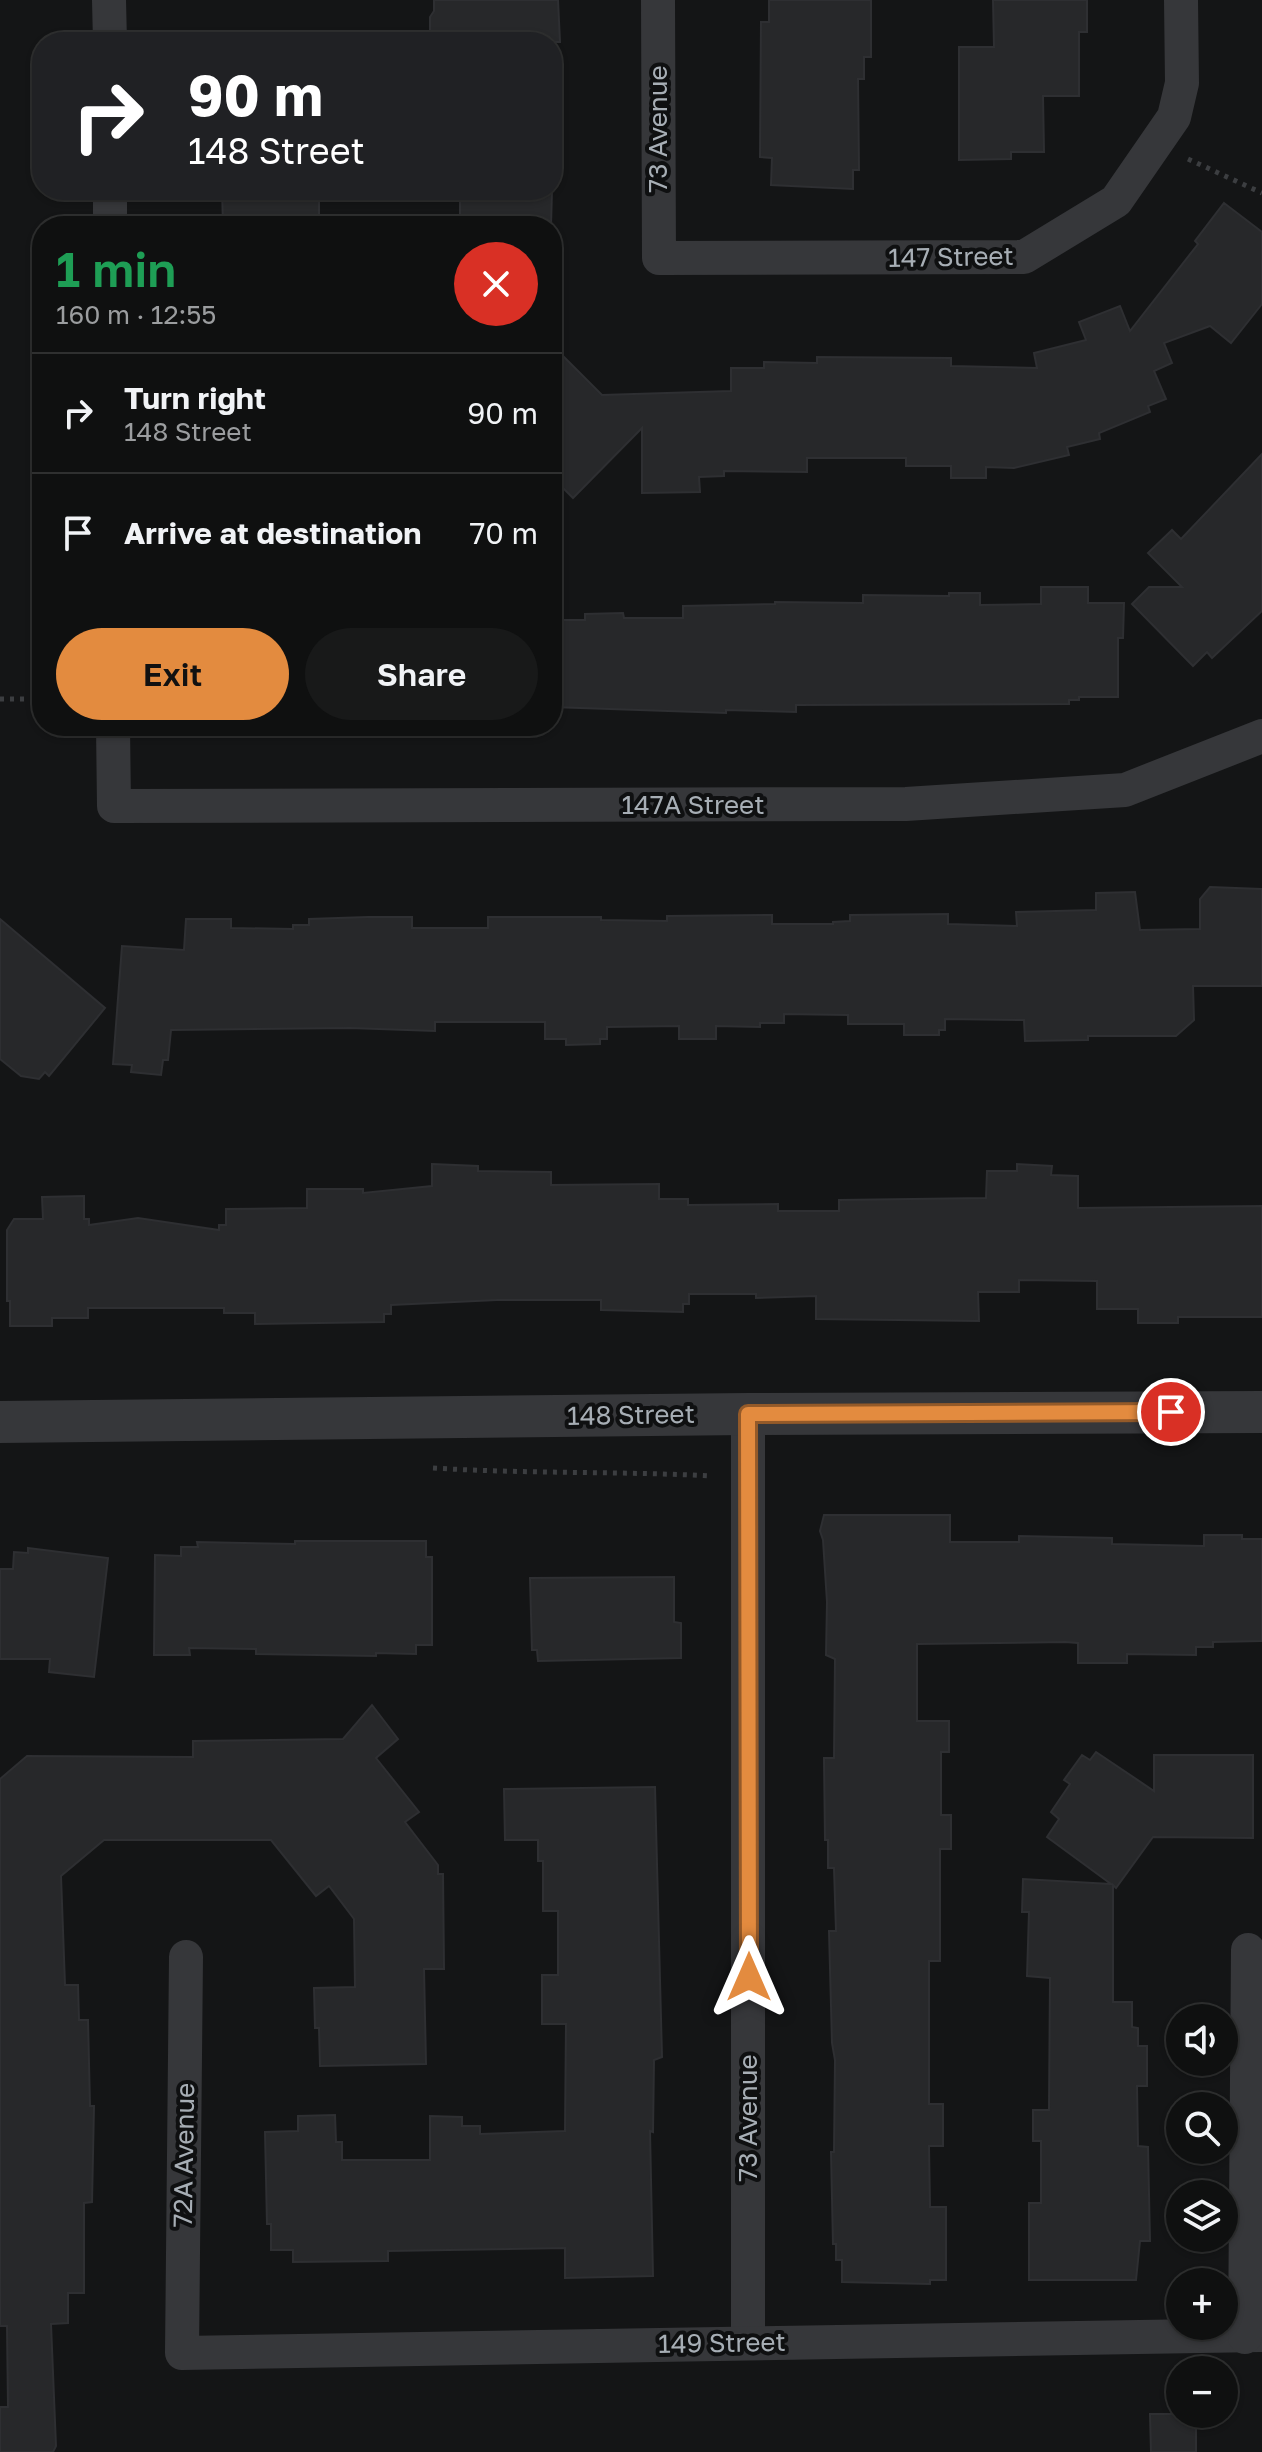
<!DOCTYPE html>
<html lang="en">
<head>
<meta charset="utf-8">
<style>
	body { margin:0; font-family:"Golos Text",sans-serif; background:#181919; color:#f1f3f6; height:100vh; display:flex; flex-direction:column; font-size:30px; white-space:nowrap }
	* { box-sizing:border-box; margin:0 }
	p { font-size:26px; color:#9b9d9f }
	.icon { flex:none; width:44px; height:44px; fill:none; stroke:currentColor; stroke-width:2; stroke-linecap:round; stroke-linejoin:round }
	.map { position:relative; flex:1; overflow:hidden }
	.drawer { position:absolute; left:32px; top:216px; width:530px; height:520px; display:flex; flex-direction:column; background:#0f1010; border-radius:32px; box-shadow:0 2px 6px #0004,0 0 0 2px #2f3030 }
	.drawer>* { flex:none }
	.hud { position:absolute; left:32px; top:32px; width:530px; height:168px; border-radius:32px; box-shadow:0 2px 6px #0004,0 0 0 2px #2f3030; background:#202124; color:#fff; overflow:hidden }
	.tools { position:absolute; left:1166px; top:2004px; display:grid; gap:16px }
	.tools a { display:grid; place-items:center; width:72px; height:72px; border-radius:50%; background:#0f1010; box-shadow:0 2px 6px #0004,0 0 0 2px #2f3030; font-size:40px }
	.pin { position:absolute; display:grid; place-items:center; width:68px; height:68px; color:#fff; margin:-34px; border:4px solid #fff; border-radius:50%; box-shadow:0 2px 8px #0007 }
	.me { position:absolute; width:88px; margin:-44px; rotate:0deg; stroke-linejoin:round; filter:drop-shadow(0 0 6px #0008) }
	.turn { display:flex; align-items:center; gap:28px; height:168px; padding:0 24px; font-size:36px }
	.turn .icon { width:104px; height:104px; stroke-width:2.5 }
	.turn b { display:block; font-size:56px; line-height:68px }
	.round { display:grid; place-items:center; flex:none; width:84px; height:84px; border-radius:42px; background:#181919 }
	.headline { display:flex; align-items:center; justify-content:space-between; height:136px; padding:0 24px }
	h1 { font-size:48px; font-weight:600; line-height:60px; color:#1e9e55 }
	.action { display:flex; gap:16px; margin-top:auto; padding:16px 24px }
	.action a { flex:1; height:92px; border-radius:48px; background:#e38b3f; color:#111; font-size:32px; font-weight:600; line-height:92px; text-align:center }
	.action a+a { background:#181919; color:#f1f3f6 }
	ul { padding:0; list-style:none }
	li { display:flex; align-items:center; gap:24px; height:120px; padding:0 24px; border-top:2px solid #2f3030 }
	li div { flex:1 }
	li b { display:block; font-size:30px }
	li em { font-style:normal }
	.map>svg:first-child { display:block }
</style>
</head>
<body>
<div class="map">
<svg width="1262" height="2452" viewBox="0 0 1262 2452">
	<rect width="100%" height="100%" fill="#141516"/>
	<g fill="#27282a" stroke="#2e2f32" stroke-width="2">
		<polygon points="434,0 558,0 560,42 430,42 430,17 434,11"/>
		<polygon points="769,0 871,0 871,57 864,57 864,79 858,79 859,170 853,170 853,189 771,185 772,158 760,157 761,22 769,22"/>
		<polygon points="993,0 1087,0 1087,32 1079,32 1079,96 1043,96 1044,152 1011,152 1011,159 959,160 959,47 994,47"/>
		<polygon points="222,190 319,190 319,224 223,225"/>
		<polygon points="460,190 552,190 551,226 460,226"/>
		<polygon points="1224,203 1262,232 1262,304 1231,343 1210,326 1164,343 1172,363 1154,371 1166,399 1148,406 1150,412 1099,433 1100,439 1067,447 1069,455 1014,468 986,467 986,478 951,478 951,466 906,466 906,458 807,458 807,472 724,471 724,476 699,477 700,492 642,493 642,428 573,498 552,477 552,345 602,395 731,391 731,368 764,368 764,362 817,363 817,357 951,358 951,366 1037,368 1034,353 1086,340 1079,322 1120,306 1130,331 1198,244 1195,241"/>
		<polygon points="1262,454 1262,611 1212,658 1207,652 1193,666 1132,604 1149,587 1182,587 1148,553 1172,530 1181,539"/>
		<polygon points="1041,587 1088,587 1088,603 1124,603 1123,638 1118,638 1118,697 1079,697 1079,700 1069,700 1069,704 796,705 796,712 726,710 726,713 552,707 552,620 585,620 585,614 623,613 624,618 683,618 683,606 775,604 775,602 863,603 863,595 949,596 949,593 980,593 980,605 1041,604"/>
		<polygon points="1210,887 1262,889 1262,986 1193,986 1194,1020 1176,1036 1088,1036 1088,1040 1025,1041 1024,1020 945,1019 945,1030 939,1030 939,1035 904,1035 904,1024 848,1024 848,1015 784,1014 784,1023 760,1023 760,1027 716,1026 716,1039 679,1039 679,1026 607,1027 607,1039 600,1039 600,1044 566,1045 566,1039 545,1039 545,1022 435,1022 435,1031 350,1028 171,1030 168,1060 163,1060 161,1075 131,1072 132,1065 113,1064 122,946 184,950 186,919 231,919 231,928 293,929 293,925 309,925 309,919 368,917 412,917 412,928 488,928 488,917 601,917 601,920 667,921 667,916 772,915 772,924 833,924 833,922 850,921 850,915 948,914 948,924 1017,926 1016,912 1096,910 1096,893 1135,892 1140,930 1200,929 1200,899"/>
		<polygon points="0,919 105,1008 49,1076 45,1072 39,1079 21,1076 0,1059"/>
		<polygon points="432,1164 478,1166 478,1171 551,1172 551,1185 659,1184 659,1199 688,1199 688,1205 778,1204 778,1211 839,1211 839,1200 986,1198 987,1171 1017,1171 1017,1164 1052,1166 1051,1175 1078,1176 1078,1208 1262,1206 1262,1317 1178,1317 1178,1323 1138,1323 1138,1309 1097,1309 1097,1281 1019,1280 1019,1292 978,1292 979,1321 816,1319 816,1296 756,1298 756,1294 689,1294 689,1304 683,1304 683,1312 601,1310 601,1300 497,1300 391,1305 391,1314 384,1314 384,1322 255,1324 255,1313 224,1313 224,1308 88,1308 88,1318 52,1318 52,1326 10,1326 10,1301 7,1301 7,1230 14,1219 43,1219 42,1197 84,1196 84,1219 89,1219 89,1225 138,1218 219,1230 219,1225 226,1225 226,1209 307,1208 307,1189 363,1189 363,1193 432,1186"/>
		<polygon points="824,1515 950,1515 950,1542 1019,1542 1019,1536 1112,1538 1112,1544 1204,1546 1204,1535 1242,1535 1242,1539 1262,1539 1262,1641 1213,1642 1213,1647 1196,1647 1196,1655 1127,1654 1127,1663 1078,1663 1078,1643 1065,1642 917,1644 917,1721 949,1721 949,1752 941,1752 941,1815 951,1815 951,1849 940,1849 940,1961 929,1961 929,2104 943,2104 943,2146 929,2146 930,2207 946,2207 946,2280 930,2280 930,2284 842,2282 842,2260 836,2260 836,2244 833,2244 831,2152 834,2152 835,2060 832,2043 829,1931 836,1931 834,1868 828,1868 828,1840 825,1840 824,1758 834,1758 835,1659 826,1655 827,1602 823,1540 820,1531"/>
		<polygon points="295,1541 426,1541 426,1557 432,1557 432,1645 416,1645 416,1654 376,1653 376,1656 256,1654 256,1649 189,1648 190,1655 154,1655 155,1555 181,1556 181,1547 198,1547 197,1542 295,1544"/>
		<polygon points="28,1548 108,1558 94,1677 49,1672 50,1659 0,1659 0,1569 13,1569 14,1552 28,1553"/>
		<polygon points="674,1577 674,1622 681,1623 681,1658 538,1661 537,1650 532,1650 530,1578"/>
		<polygon points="372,1705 398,1739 376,1758 419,1812 405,1822 438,1865 438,1874 443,1874 444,1969 424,1969 426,2064 320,2066 319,2028 315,2028 314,1988 355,1987 354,1919 329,1886 316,1896 271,1840 104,1840 61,1876 65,1985 78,1985 79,2020 88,2020 90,2106 94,2106 92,2202 84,2203 84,2293 68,2293 68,2323 51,2324 56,2446 53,2452 0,2452 0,2407 8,2407 7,2326 0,2326 0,1779 27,1756 193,1757 193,1741 343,1739"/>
		<polygon points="1096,1752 1154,1791 1154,1755 1253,1755 1253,1838 1153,1837 1116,1888 1113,1885 1113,2002 1132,2002 1132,2027 1138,2028 1138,2046 1147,2046 1147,2086 1137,2086 1138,2146 1148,2147 1150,2241 1140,2241 1136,2280 1029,2280 1029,2203 1041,2203 1041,2141 1033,2141 1033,2110 1049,2110 1050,1978 1027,1976 1029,1912 1022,1912 1023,1879 1111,1884 1047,1837 1059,1819 1051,1812 1070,1784 1064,1780 1082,1755 1090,1760"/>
		<polygon points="655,1787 662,2057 654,2060 653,2132 650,2131 653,2276 565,2278 565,2248 388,2251 388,2261 293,2262 293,2250 271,2250 271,2224 267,2224 265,2132 298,2131 298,2116 335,2115 336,2142 342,2142 342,2160 430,2160 430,2116 462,2117 462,2126 480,2126 480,2134 565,2131 566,2024 542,2024 542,1975 558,1975 558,1911 543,1911 543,1861 538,1861 538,1840 505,1840 504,1789"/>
		<polygon points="1150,2414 1196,2414 1196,2452 1151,2452"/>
	</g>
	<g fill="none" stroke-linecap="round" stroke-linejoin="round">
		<g stroke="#3c3e41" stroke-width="5" stroke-dasharray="4 6" stroke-linecap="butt">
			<polyline points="1188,159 1262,193"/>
			<polyline points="0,699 42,699"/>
			<path d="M433,1468C526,1474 618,1471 711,1476"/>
		</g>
		<g stroke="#36373a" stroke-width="34">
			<polyline points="109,0 110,42"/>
			<polyline points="658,0 659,258 1024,257 1116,201 1174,117 1182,83 1181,0"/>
			<polyline points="110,190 110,226"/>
			<polyline points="113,726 114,806 906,804 1125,790 1262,736"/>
			<polyline points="748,1414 748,2342"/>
			<polyline points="186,1957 182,2353 1262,2335"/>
			<polyline points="1245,2337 1248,1950"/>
		</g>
		<polyline stroke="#36373a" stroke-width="42" points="0,1422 748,1414 1262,1412"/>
	</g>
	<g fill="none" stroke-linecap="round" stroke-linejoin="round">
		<g stroke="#945a29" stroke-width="20">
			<polyline id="route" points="749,1977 748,1414 1171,1412"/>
		</g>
		<use href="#route" stroke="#e38b3f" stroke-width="14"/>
	</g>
	<g text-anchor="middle" stroke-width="8" stroke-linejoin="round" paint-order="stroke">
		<g font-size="26" fill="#a7aeb5" stroke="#0f1011">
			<text transform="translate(658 129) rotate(-90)" y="9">73 Avenue</text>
			<text transform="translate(951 257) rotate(-1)" y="9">147 Street</text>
			<text x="693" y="814">147A Street</text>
			<text transform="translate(631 1415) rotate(-1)" y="9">148 Street</text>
			<text transform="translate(748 2118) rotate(-90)" y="9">73 Avenue</text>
			<text transform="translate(184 2155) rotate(-89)" y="9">72A Avenue</text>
			<text transform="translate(722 2343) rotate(-1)" y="9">149 Street</text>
		</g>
	</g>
</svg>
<div class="tools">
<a><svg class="icon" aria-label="sound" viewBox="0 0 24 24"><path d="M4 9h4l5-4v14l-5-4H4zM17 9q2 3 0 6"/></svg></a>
<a><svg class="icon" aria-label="search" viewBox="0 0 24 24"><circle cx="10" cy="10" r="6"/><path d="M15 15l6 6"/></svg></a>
<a><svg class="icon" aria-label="layers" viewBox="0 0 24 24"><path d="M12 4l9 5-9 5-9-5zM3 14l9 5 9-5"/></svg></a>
<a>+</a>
<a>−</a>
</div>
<div class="pin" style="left:1171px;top:1412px;background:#d93025"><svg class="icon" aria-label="arrive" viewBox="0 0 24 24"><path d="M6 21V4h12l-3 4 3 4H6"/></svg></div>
<svg class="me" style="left:749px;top:1977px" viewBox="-20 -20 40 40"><path d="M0-17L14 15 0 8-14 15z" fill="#e38b3f" stroke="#fff" stroke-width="4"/></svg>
<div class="hud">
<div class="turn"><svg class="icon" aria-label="right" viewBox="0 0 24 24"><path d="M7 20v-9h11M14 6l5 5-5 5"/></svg><div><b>90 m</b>148 Street</div></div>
</div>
<section class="drawer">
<div class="headline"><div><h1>1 min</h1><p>160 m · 12:55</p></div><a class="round" style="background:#d93025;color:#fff"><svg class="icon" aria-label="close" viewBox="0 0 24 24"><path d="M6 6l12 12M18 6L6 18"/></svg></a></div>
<ul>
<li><svg class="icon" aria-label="right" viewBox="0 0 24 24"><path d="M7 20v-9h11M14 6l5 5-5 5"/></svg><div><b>Turn right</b><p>148 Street</p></div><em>90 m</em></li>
<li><svg class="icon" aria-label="arrive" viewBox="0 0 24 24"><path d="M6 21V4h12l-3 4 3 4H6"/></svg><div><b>Arrive at destination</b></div><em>70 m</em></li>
</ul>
<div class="action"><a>Exit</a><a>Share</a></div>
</section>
</div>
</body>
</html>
